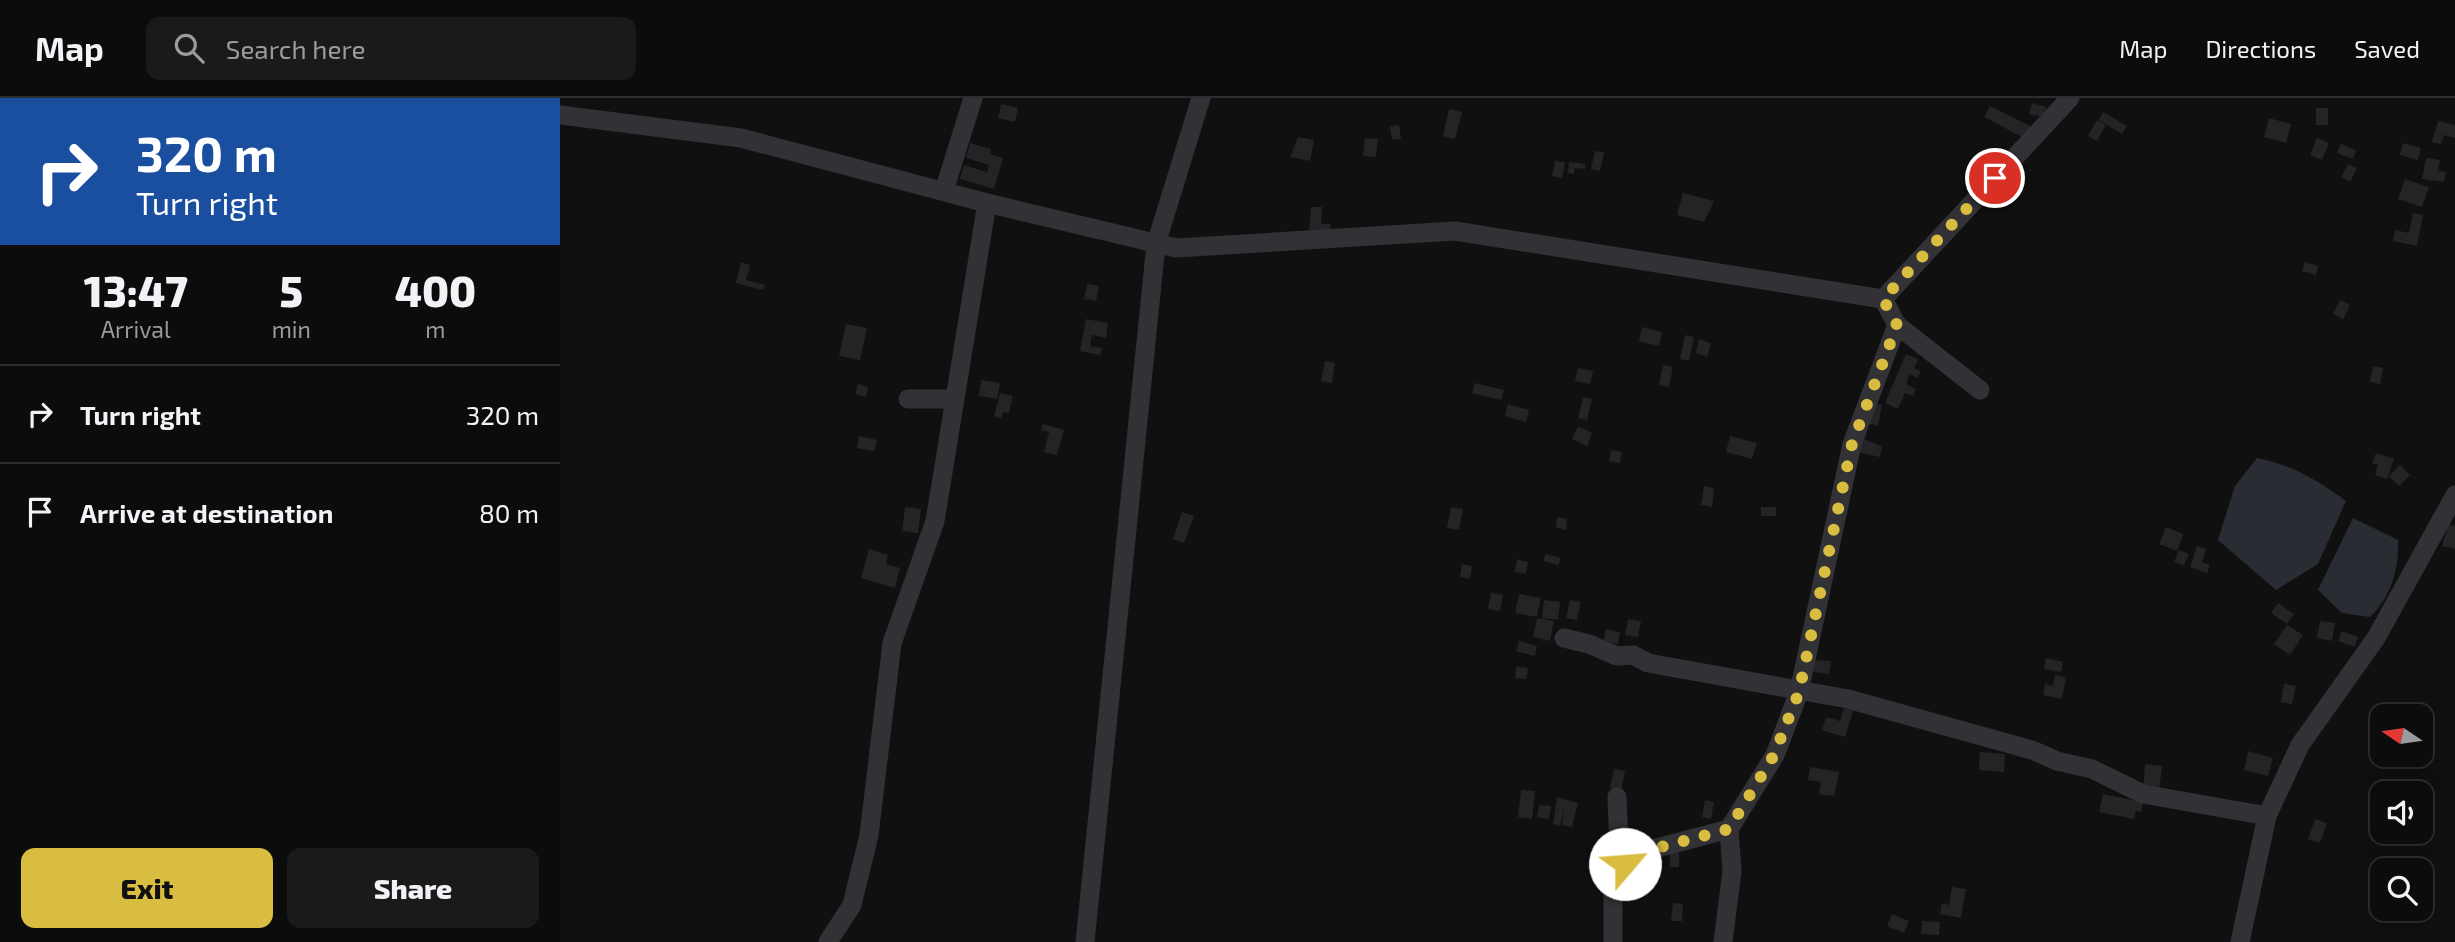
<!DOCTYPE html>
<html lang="en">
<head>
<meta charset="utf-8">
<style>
	body { margin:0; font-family:"Exo 2",sans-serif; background:#1b1a1b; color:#f1f3f6; height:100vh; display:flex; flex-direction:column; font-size:26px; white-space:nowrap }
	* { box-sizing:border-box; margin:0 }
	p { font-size:23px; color:#9a9b9d }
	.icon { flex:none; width:38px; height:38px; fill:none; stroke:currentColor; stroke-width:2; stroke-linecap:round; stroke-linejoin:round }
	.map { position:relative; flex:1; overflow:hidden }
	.side { display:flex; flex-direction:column; background:#0d0c0d; width:560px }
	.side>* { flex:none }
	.hud { background:#1a4fa0; color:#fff; overflow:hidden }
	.needle { width:46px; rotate:283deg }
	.fabs { position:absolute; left:1810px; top:606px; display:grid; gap:14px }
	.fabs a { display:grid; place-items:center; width:63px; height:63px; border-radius:14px; background:#0d0c0d; box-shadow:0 4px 18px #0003,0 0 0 2px #2d2c2e; font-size:35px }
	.pin { position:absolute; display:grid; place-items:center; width:60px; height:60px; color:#fff; margin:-30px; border:4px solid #fff; border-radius:50%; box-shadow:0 2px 7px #0007 }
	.me { position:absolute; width:77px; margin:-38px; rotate:63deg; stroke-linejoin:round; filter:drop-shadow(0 0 5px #0008) }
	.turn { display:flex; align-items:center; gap:24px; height:147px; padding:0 21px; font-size:32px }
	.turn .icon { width:91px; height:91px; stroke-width:2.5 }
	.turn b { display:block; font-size:49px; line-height:60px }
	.eta { display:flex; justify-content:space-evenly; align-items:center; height:119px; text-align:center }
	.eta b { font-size:42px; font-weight:800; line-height:49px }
	.cta { display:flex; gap:14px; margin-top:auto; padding:14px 21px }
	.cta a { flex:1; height:80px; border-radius:14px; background:#d9bd41; color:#111; font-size:28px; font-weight:800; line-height:80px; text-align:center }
	.cta a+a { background:#1b1a1b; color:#f1f3f6 }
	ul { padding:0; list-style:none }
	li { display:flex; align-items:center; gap:21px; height:98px; padding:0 21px; border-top:2px solid #2d2c2e }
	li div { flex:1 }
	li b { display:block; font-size:26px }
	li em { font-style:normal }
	header { display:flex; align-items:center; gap:42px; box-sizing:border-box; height:98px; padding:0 35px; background:#0d0c0d; border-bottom:2px solid #2d2c2e }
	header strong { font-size:33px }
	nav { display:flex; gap:38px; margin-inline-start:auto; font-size:24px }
	.search { width:490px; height:63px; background:#1b1a1b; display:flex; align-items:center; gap:18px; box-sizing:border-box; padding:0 24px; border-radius:14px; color:#9a9b9d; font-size:26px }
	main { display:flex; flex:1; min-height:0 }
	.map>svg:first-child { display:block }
</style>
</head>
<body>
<header>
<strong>Map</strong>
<div class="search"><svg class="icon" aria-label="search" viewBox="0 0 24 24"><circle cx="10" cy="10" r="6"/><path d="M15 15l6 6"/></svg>Search here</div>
<nav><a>Map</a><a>Directions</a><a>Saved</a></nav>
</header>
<main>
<section class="side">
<div class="hud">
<div class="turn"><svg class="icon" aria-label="right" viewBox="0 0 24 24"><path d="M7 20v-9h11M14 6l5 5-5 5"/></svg><div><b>320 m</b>Turn right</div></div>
</div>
<div class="eta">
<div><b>13:47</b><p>Arrival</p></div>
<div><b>5</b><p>min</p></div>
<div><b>400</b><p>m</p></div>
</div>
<ul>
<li><svg class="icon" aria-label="right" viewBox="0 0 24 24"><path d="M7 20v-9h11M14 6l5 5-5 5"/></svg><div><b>Turn right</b></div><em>320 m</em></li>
<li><svg class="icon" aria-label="arrive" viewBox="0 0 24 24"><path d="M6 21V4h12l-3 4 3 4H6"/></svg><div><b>Arrive at destination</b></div><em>80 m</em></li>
</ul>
<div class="cta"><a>Exit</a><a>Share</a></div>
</section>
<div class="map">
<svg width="1895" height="844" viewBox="0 0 1895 844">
	<rect width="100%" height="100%" fill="#111011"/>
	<g fill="#292d33">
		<path d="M1697,360C1732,367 1757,382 1786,403L1758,466L1716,492L1658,442L1675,388Z"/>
		<path d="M1793,420L1838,442C1839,472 1831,498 1810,519L1782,515L1758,492Z"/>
	</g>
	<g fill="#242325">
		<polygon points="1472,5 1486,9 1483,19 1469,16"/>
		<polygon points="441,6 458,10 455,24 438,20"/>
		<polygon points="1430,8 1472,29 1466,41 1424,19"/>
		<rect x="1756" y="10" width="12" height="17"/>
		<polygon points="889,11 902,14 895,41 883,38"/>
		<polygon points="1543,14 1567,28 1562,36 1539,22"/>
		<polygon points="1709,20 1731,26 1726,45 1704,39"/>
		<polygon points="1537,22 1546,27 1537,43 1528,38"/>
		<polygon points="1878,23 1895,27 1895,40 1884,37 1881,46 1872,44"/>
		<polygon points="839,27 841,41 832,42 830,28"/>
		<polygon points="738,39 754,42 750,63 730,59"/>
		<polygon points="805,40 818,41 816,59 803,58"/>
		<polygon points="1757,40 1769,45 1762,62 1750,57"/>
		<polygon points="410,45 431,51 430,56 443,60 434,91 400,81 404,67 427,74 429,67 406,60"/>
		<polygon points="1843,45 1861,50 1858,62 1840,57"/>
		<polygon points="1781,46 1796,52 1793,61 1777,55"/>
		<polygon points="1035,53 1044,54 1040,73 1031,71"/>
		<polygon points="1866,60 1880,62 1878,73 1886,74 1884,84 1862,81"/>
		<polygon points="995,63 1005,64 1002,80 992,78"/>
		<polygon points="1009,64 1025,66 1025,71 1015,70 1014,76 1008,75"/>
		<polygon points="1788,66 1797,70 1790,84 1781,79"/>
		<polygon points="1845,81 1869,89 1862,109 1838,101"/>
		<polygon points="1123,95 1154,103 1144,124 1117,117"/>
		<polygon points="751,109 762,109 761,126 771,126 770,136 749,135"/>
		<polygon points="1853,115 1863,117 1857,148 1833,143 1835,132 1849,135"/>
		<polygon points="181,164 190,167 186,182 205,187 203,192 176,185"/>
		<polygon points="1745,164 1758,168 1756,177 1742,173"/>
		<polygon points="527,186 539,188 536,203 524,201"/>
		<polygon points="1780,202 1790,207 1783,221 1773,216"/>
		<polygon points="526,221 548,225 546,240 532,237 530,248 542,250 540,257 520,253"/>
		<polygon points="286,226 307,230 300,262 279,258"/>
		<polygon points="1082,229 1102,234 1099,248 1079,243"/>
		<polygon points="1125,237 1134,239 1129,263 1120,261"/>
		<polygon points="1139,241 1151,245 1147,259 1136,255"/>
		<polygon points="1346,256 1358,261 1354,270 1361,273 1358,280 1350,276 1346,286 1356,291 1353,298 1345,295 1338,311 1325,305"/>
		<polygon points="765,263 775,265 772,285 761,283"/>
		<polygon points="1103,267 1113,269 1109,289 1099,287"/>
		<polygon points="1813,268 1823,270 1820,286 1810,284"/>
		<polygon points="1018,270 1033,273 1030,286 1015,283"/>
		<polygon points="421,282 440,285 437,301 419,298"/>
		<polygon points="915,285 944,292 941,302 912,295"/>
		<polygon points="298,286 308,289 306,299 295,296"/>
		<polygon points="440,295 453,298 449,315 443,314 441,320 434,319"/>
		<polygon points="1023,299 1032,301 1027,322 1018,320"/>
		<polygon points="1311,305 1322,307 1318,328 1306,325"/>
		<polygon points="948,306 969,312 966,324 945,318"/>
		<polygon points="483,326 504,332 497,357 484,354 489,334 481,332"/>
		<polygon points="1018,328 1032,335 1027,348 1012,341"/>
		<polygon points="299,338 317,342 314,353 297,350"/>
		<polygon points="1170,338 1197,345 1192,361 1166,354"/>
		<polygon points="1302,340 1322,349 1320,359 1298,354"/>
		<polygon points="1051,352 1062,354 1060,365 1049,363"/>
		<polygon points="1816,355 1834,361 1827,381 1815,377 1818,367 1812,365"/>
		<polygon points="1840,367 1850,377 1839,388 1829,378"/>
		<polygon points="1144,388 1154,390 1152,409 1141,407"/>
		<polygon points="345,409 361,411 358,435 342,433"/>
		<polygon points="891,409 903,411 899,432 887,430"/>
		<rect x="1201" y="409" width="15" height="9"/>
		<polygon points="622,414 634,418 624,445 613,441"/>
		<polygon points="997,419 1007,421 1006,432 996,430"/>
		<polygon points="1888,427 1895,428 1895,451 1882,448"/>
		<polygon points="1606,429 1623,436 1617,453 1599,446"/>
		<polygon points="1637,448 1646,451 1642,464 1650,467 1647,475 1630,469"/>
		<polygon points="309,451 328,457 326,466 340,470 335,490 301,480"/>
		<polygon points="1619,452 1629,456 1624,468 1614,464"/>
		<polygon points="986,456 1001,460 998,467 983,463"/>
		<polygon points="957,461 968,464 966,476 955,474"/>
		<polygon points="902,466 912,468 910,481 900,479"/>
		<polygon points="931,495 943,497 940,513 928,511"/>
		<polygon points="959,496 981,500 977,519 955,515"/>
		<polygon points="984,502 1000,504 998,522 982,520"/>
		<polygon points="1010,502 1021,504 1017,522 1006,520"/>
		<polygon points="1718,505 1734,516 1727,526 1711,515"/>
		<polygon points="977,520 994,523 990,543 973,539"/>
		<polygon points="1068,521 1081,523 1078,539 1065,537"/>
		<polygon points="1760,523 1775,525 1772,543 1757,540"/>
		<polygon points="1727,527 1743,537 1730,557 1714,546"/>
		<polygon points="1046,531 1060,534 1058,546 1043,544"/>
		<polygon points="1782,533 1798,539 1795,549 1778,543"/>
		<polygon points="959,543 977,548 975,558 956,553"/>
		<polygon points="1486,560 1503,564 1501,574 1484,571"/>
		<polygon points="1255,562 1271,563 1269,576 1253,574"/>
		<polygon points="956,569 968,570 966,581 955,580"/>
		<polygon points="1495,577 1506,579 1502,601 1483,597 1485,586 1493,588"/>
		<polygon points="1724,586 1736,588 1732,606 1721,604"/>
		<polygon points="1284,610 1293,613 1285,639 1262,632 1266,619 1280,623"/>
		<polygon points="1688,653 1713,660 1708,678 1684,672"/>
		<polygon points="1420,654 1445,656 1444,674 1419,672"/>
		<polygon points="1585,666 1602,668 1599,694 1583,693"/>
		<polygon points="1250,669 1279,674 1274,698 1259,696 1261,684 1248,682"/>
		<polygon points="1054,671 1065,673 1061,693 1050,690"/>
		<polygon points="961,692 975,693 972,721 958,719"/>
		<polygon points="1543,696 1583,704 1581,714 1576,713 1574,721 1539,714"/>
		<polygon points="997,699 1018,705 1012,729 1002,727 1004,709 1000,728 993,726"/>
		<polygon points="1145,702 1154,704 1151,721 1142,719"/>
		<polygon points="979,707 991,708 989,721 977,719"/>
		<polygon points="1755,721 1767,725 1760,745 1748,741"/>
		<rect x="1110" y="754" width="9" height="15"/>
		<polygon points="1392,789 1406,791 1401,820 1380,816 1382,805 1389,807"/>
		<polygon points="1113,805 1123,806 1122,823 1111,823"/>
		<polygon points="1332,816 1349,823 1344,835 1327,828"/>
		<polygon points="1362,823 1380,824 1379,837 1361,836"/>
	</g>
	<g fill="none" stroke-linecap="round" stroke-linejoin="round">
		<g stroke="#323236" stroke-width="19">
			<polyline points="0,17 181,40 427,105 616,150 895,133 1323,201 1510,0"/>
			<polyline points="384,93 413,0"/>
			<polyline points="1323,201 1337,227 1420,292"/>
			<polyline points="348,301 394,301"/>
			<polyline points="1004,540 1029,546 1057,558 1073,557 1088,565 1288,601 1472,652 1497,663 1532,671 1583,696 1707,718"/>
			<polyline points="1057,699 1059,750 1065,766"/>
			<polyline points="268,844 292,807 309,737 332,545 375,423 427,105"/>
			<polyline points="525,844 596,146 641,0"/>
			<polyline points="1053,844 1053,782 1074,756 1169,731"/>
			<polyline points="1163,844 1172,773 1169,731 1215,657 1239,594 1292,346 1337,227"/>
			<polyline points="1680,844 1707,718 1740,647 1816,540 1895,397"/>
		</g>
	</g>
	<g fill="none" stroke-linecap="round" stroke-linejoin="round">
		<polyline stroke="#d9bd41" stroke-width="12" stroke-dasharray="0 21.6" points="1065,766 1074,756 1169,731 1214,657 1239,594 1292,346 1337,227 1323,201 1435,80"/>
	</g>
</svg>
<div class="fabs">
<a><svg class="needle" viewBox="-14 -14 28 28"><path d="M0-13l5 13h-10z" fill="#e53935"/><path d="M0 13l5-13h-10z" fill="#9a9b9d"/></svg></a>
<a><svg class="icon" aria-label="sound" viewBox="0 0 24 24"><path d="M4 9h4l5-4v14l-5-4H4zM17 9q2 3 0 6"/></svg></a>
<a><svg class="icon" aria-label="search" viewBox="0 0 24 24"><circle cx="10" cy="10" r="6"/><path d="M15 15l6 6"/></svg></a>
</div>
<div class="pin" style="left:1435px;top:80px;background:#d93025"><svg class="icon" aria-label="arrive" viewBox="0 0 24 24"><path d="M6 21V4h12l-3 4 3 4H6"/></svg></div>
<svg class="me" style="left:1065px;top:766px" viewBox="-20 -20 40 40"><circle r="19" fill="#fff"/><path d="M0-13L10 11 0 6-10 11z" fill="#d9bd41"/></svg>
</div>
</main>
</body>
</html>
